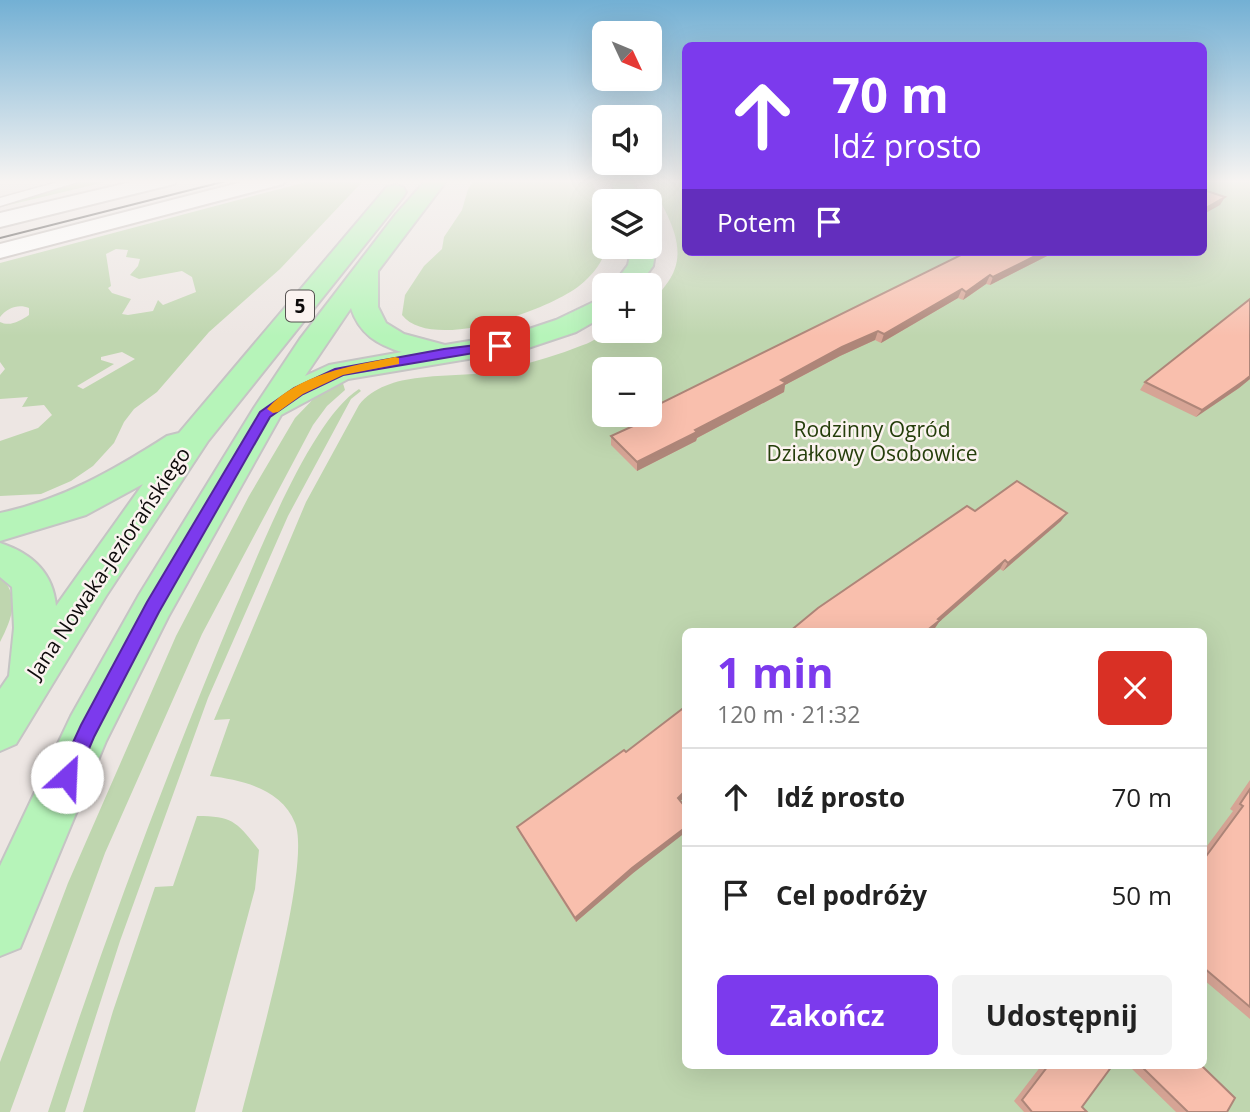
<!DOCTYPE html>
<html lang="pl">
<head>
<meta charset="utf-8">
<style>
	body { margin:0; font-family:"Open Sans",sans-serif; background:#f2f2f2; color:#222; height:100vh; display:flex; flex-direction:column; font-size:26px; white-space:nowrap }
	* { box-sizing:border-box; margin:0 }
	p { font-size:23px; color:#767676 }
	.icon { flex:none; width:38px; height:38px; fill:none; stroke:currentColor; stroke-width:2; stroke-linecap:round; stroke-linejoin:round }
	.map { position:relative; flex:1; overflow:hidden }
	.drawer { position:absolute; left:682px; top:628px; width:525px; height:441px; display:flex; flex-direction:column; background:#fff; border-radius:10px; box-shadow:0 7px 28px #0002 }
	.drawer>* { flex:none }
	.hud { position:absolute; left:682px; top:42px; width:525px; height:214px; border-radius:10px; box-shadow:0 7px 28px #0002; background:#7c3aed; color:#fff; overflow:hidden }
	.needle { width:46px; rotate:134deg }
	.tools { position:absolute; left:592px; top:21px; display:grid; gap:14px }
	.tools a { display:grid; place-items:center; width:70px; height:70px; border-radius:10px; background:#fff; box-shadow:0 7px 28px #0002; font-size:35px }
	.pin { position:absolute; display:grid; place-items:center; width:60px; height:60px; color:#fff; margin:-30px; border-radius:14px; box-shadow:0 4px 10px #0006 }
	.me { position:absolute; width:77px; margin:-38px; rotate:25deg; stroke-linejoin:round; filter:drop-shadow(0 0 5px #0008) }
	.turn { display:flex; align-items:center; gap:24px; height:147px; padding:0 35px; font-size:32px }
	.turn .icon { width:91px; height:91px; stroke-width:2.5 }
	.turn b { display:block; font-size:49px; line-height:60px }
	.then { display:flex; align-items:center; height:66px; padding:0 35px; background:#0003; gap:14px; font-size:26px }
	.round { display:grid; place-items:center; flex:none; width:74px; height:74px; border-radius:10px; background:#f2f2f2 }
	.overview { display:flex; align-items:center; justify-content:space-between; height:119px; padding:0 35px }
	h1 { font-size:42px; font-weight:700; line-height:52px; color:#7c3aed }
	.primary-button { display:flex; gap:14px; margin-top:auto; padding:14px 35px }
	.primary-button a { flex:1; height:80px; border-radius:10px; background:#7c3aed; color:#fff; font-size:28px; font-weight:700; line-height:80px; text-align:center }
	.primary-button a+a { background:#f2f2f2; color:#222 }
	ul { padding:0; list-style:none }
	li { display:flex; align-items:center; gap:21px; height:98px; padding:0 35px; border-top:2px solid #e0e0e0 }
	li div { flex:1 }
	li b { display:block; font-size:26px }
	li em { font-style:normal }
	.map>svg:first-child { display:block }
</style>
</head>
<body>
<div class="map">
<svg width="1250" height="1112" viewBox="0 0 1250 1112">
	<rect width="100%" height="100%" fill="#ede6e3"/>
	<g fill="#bfd6af" fill-rule="evenodd">
		<polygon points="85,180 114,180 0,207 0,203"/>
		<path d="M314,180H364L280,269L209,332L157,392L134,409L124,422L114,443L93,466L71,481L41,494L0,496V441L38,428L52,415L44,405L22,407L28,397L0,399V375L5,369L0,362V322C10,327 20,321 29,315V308C19,304 8,307 0,317V263ZM116,249L128,250L126,257L140,259L138,266L130,275L139,279L182,271L192,277L196,292L163,305L158,300L153,311L128,315L122,314L131,299L112,293L108,288L111,286L106,254ZM122,352L135,359L83,389L77,386L114,364L101,360V357Z"/>
		<path d="M474,180H592L604,216V247H607C602,263 593,275 579,286C548,310 432,353 402,315L405,295L424,266L442,249L444,237L462,210L468,189Z"/>
		<path d="M649,180H686V252H1204V180H1250V1112H242C255,1059 312,864 295,823C282,789 242,780 210,776L230,719L214,720L306,502L359,405C388,369 448,379 490,372C522,366 553,357 583,345C593,342 602,334 612,331C623,328 638,331 649,331C649,298 650,307 668,282C692,248 665,212 649,180ZM604,369H649V415H604ZM686,632H1204V1066H686Z"/>
		<polygon points="342,380 345,390 327,406 313,425 202,634 105,853 10,1112 0,1112 0,1062 68,883 176,636 249,496 295,418 321,391"/>
		<path d="M359,389L361,391L351,399L288,516L208,698L120,941L65,1112H48C103,941 166,775 235,609C258,555 311,419 359,389Z"/>
		<path d="M0,576C21,597 12,618 0,642Z"/>
		<path d="M197,816C233,816 237,822 259,850L255,889L195,1112H83L113,1011L155,887L173,886Z"/>
	</g>
	<g fill="none" stroke-linecap="round" stroke-linejoin="round">
		<g stroke="#c3bcb9" stroke-width="3">
			<polygon id="lane" points="65,180 84,180 0,206 0,198"/>
		</g>
		<g stroke="#c3bcb9" stroke-width="4">
			<g id="secondary">
				<polygon points="140,180 177,180 174,184 0,227 0,213"/>
				<polygon points="250,180 286,180 283,184 0,258 0,244"/>
			</g>
		</g>
		<g stroke="#c5c4c4" stroke-width="4">
			<g id="primary">
				<path d="M426,180H447L378,271V307L386,323L404,334L445,345L517,333L556,320L604,297V316L576,332L522,350L348,379L281,415L168,617L106,741L20,948L0,956V866L71,716L139,595L254,408L300,339L396,214ZM351,308C359,334 378,345 402,352L329,365L305,376Z"/>
				<polygon points="610,180 632,180 641,201 619,201"/>
				<path d="M395,185L403,187L406,192L403,197L208,441L106,596L16,744L0,751V689L9,676L14,628L12,587L0,577V543C31,553 53,572 56,606L143,484L86,515L0,541V513C62,500 114,470 167,436L179,433L387,187Z"/>
				<polygon points="649,241 656,247 653,266 639,285 613,285 628,265 632,247 649,247"/>
			</g>
		</g>
		<use href="#lane" fill="#fff" fill-rule="evenodd"/>
		<use href="#secondary" fill="#fff" fill-rule="evenodd"/>
		<use href="#primary" fill="#b6f4b9" fill-rule="evenodd"/>
		<polyline stroke="#2f2c2b" stroke-width="2" points="0,238 230,180"/>
	</g>
	<g fill="#d6a495">
		<polygon points="967,252 1055,252 990,285 986,284 963,300 958,298 881,343 875,340 840,356 785,385 784,392 697,438 696,441 637,471 611,445 611,436 635,425 635,416"/>
		<polygon points="1250,299 1250,379 1239,388 1196,417 1140,390 1145,382"/>
		<polygon points="975,511 1061,521 1003,571 1000,569 939,622 935,628 931,632 789,632"/>
		<polygon points="626,752 686,796 680,801 632,874 576,922 519,832 517,827"/>
		<polygon points="1250,780 1250,1019 1204,980 1204,850 1233,811 1230,809"/>
		<polygon points="1041,1066 1112,1066 1082,1107 1087,1112 1024,1112 1014,1101"/>
		<polygon points="1129,1066 1202,1066 1227,1112 1176,1112"/>
	</g>
	<g fill="#ae8679">
		<polygon points="1225,197 1220,205 1204,214 1204,209"/>
		<polygon points="1043,252 1055,252 990,285 993,277"/>
		<polygon points="990,275 986,284 963,300 966,292"/>
		<polygon points="962,289 958,298 881,343 884,334"/>
		<polygon points="878,331 875,340 840,356 785,385 784,392 697,438 696,441 637,471 637,462 695,430 781,380 842,347"/>
		<polygon points="1250,376 1250,379 1239,388 1196,417 1202,410"/>
		<polygon points="1067,513 1061,521 1003,571 1008,563"/>
		<polygon points="1005,560 1000,569 939,622 935,628 931,632 925,632 938,619"/>
		<polygon points="686,790 686,796 677,804 678,798"/>
		<polygon points="686,827 686,832 632,874 576,922 575,918 632,868"/>
	</g>
	<g fill="#f9bfad" stroke="#ae8679" stroke-width="2">
		<polygon points="1204,190 1225,197 1204,209"/>
		<polygon points="967,252 1043,252 993,277 990,275 966,292 962,289 884,334 878,331 842,347 781,380 786,383 695,430 697,432 637,462 611,436 642,422 635,416 649,415 649,409"/>
		<polygon points="1250,299 1250,376 1245,380 1202,410 1145,382"/>
		<polygon points="1017,481 1067,513 1008,563 1005,560 938,619 940,620 925,632 789,632 818,608 967,506 975,511"/>
		<polygon points="686,706 686,790 678,798 686,808 686,827 632,868 575,918 517,827 624,750 626,752"/>
		<polygon points="1250,789 1250,1007 1204,968 1204,859 1243,806 1240,804"/>
		<polygon points="1048,1066 1112,1066 1082,1107 1087,1112 1032,1112 1022,1100"/>
		<polygon points="1141,1066 1202,1066 1235,1098 1227,1112 1188,1112"/>
	</g>
	<linearGradient id="sky" x2="0" y2="1"><stop stop-color="#73b0d4"/><stop offset="0.54" stop-color="#f7f4f2"/><stop offset="1" stop-color="#f7f4f2" stop-opacity="0"/></linearGradient>
	<rect width="1250" height="336" fill="url(#sky)"/>
	<polygon fill="#7c3aed" stroke="#51269a" stroke-width="2" points="500,342 504,343 504,348 343,375 303,394 270,417 159,612 94,737 74,784 67,786 60,784 57,777 81,725 147,602 260,412 294,388 335,369 444,349"/>
	<path fill="#f59e0b" d="M395,357L399,358V364L343,375L303,394L278,412L273,413L267,409C298,374 351,366 395,357Z"/>
	<g text-anchor="middle" stroke-width="5" stroke-linejoin="round" paint-order="stroke">
		<rect fill="#fbf3f0" stroke="#555150" stroke-width="2" x="286" y="290.5" width="28" height="31" rx="5"/>
		<g font-size="19" font-weight="bold" fill="#0e0b0b">
			<text x="300" y="313">5</text>
		</g>
		<g font-size="21" fill="#253e0b" stroke="#fbf3f0">
			<text x="872" y="437">Rodzinny Ogród<tspan x="872" dy="24">Działkowy Osobowice</tspan></text>
		</g>
		<g font-size="21" fill="#0e0b0b" stroke="#fbf3f0">
			<text transform="translate(109 563) rotate(-56)" y="7">Jana Nowaka-Jeziorańskiego</text>
		</g>
	</g>
</svg>
<div class="tools">
<a><svg class="needle" viewBox="-14 -14 28 28"><path d="M0-13l5 13h-10z" fill="#e53935"/><path d="M0 13l5-13h-10z" fill="#767676"/></svg></a>
<a><svg class="icon" aria-label="sound" viewBox="0 0 24 24"><path d="M4 9h4l5-4v14l-5-4H4zM17 9q2 3 0 6"/></svg></a>
<a><svg class="icon" aria-label="layers" viewBox="0 0 24 24"><path d="M12 4l9 5-9 5-9-5zM3 14l9 5 9-5"/></svg></a>
<a>+</a>
<a>−</a>
</div>
<div class="pin" style="left:500px;top:346px;background:#d93025"><svg class="icon" aria-label="arrive" viewBox="0 0 24 24"><path d="M6 21V4h12l-3 4 3 4H6"/></svg></div>
<svg class="me" style="left:67px;top:777px" viewBox="-20 -20 40 40"><circle r="19" fill="#fff"/><path d="M0-13L10 11 0 6-10 11z" fill="#7c3aed"/></svg>
<div class="hud">
<div class="turn"><svg class="icon" aria-label="ahead" viewBox="0 0 24 24"><path d="M12 20V5M6 11l6-6 6 6"/></svg><div><b>70 m</b>Idź prosto</div></div>
<div class="then">Potem<svg class="icon" aria-label="arrive" viewBox="0 0 24 24"><path d="M6 21V4h12l-3 4 3 4H6"/></svg></div>
</div>
<section class="drawer">
<div class="overview"><div><h1>1 min</h1><p>120 m · 21:32</p></div><a class="round" style="background:#d93025;color:#fff"><svg class="icon" aria-label="close" viewBox="0 0 24 24"><path d="M6 6l12 12M18 6L6 18"/></svg></a></div>
<ul>
<li><svg class="icon" aria-label="ahead" viewBox="0 0 24 24"><path d="M12 20V5M6 11l6-6 6 6"/></svg><div><b>Idź prosto</b></div><em>70 m</em></li>
<li><svg class="icon" aria-label="arrive" viewBox="0 0 24 24"><path d="M6 21V4h12l-3 4 3 4H6"/></svg><div><b>Cel podróży</b></div><em>50 m</em></li>
</ul>
<div class="primary-button"><a>Zakończ</a><a>Udostępnij</a></div>
</section>
</div>
</body>
</html>
